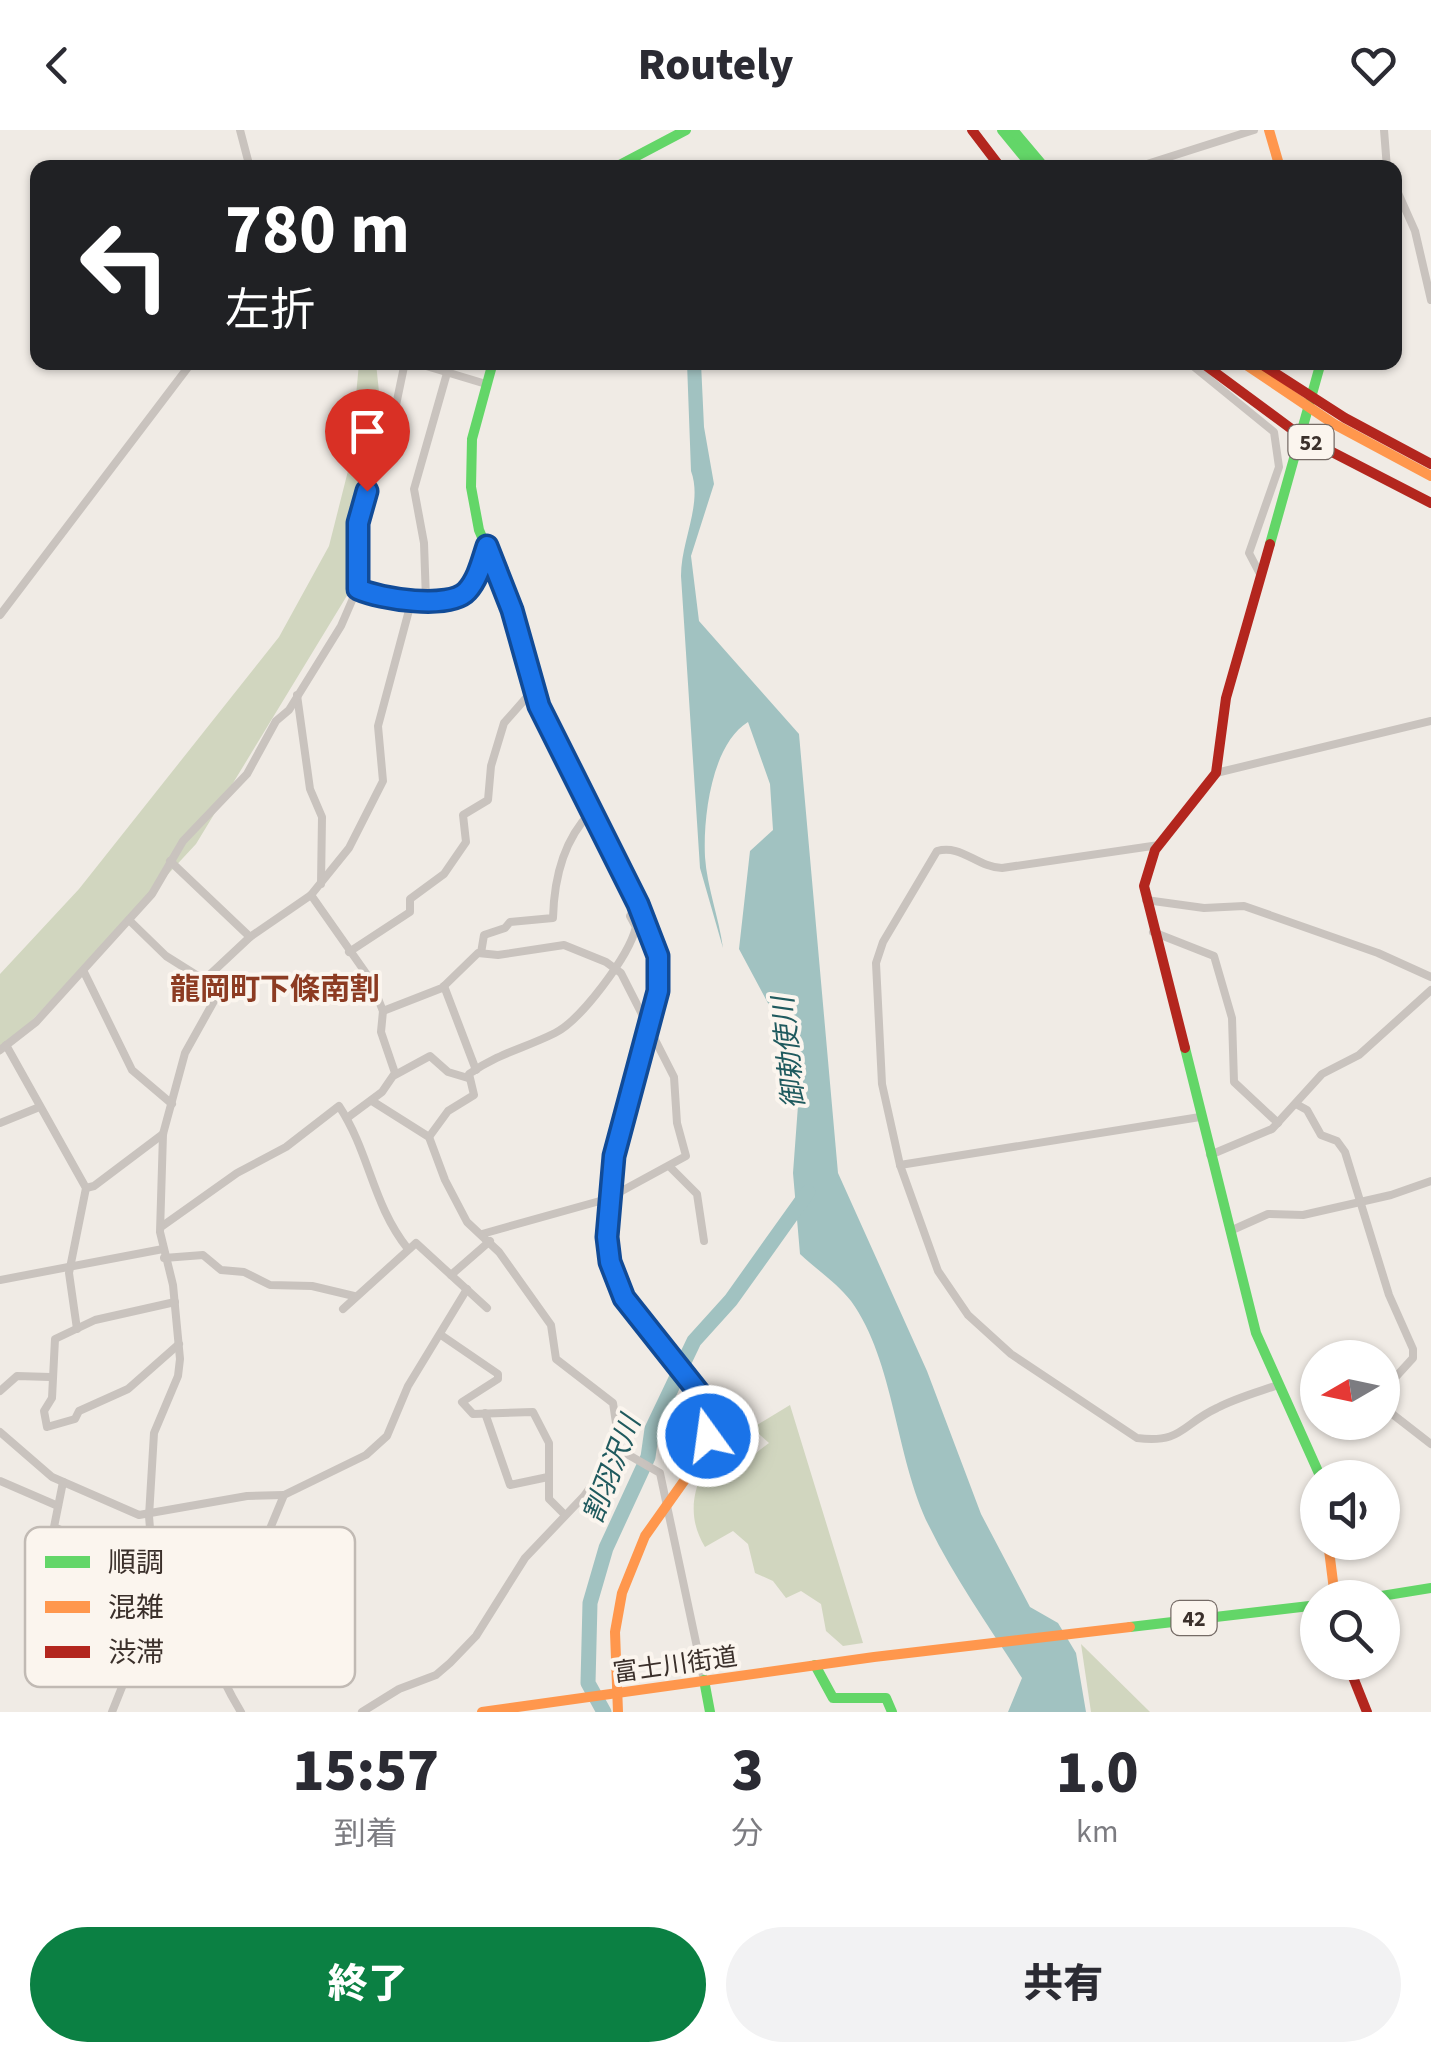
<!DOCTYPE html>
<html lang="ja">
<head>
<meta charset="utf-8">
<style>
	body { margin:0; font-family:"Source Sans 3","Noto Sans JP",sans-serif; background:#f2f2f3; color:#2b2b33; height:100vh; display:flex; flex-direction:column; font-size:38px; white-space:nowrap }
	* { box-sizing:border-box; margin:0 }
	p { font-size:32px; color:#7c7c81 }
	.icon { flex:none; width:55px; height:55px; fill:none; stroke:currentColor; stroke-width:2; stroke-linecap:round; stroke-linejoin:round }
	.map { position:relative; height:1582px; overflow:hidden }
	.details { display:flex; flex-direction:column; background:#fff; flex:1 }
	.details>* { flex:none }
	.banner { position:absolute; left:30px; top:30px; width:1372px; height:210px; border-radius:20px; box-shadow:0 2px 8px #0004; background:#202124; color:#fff; overflow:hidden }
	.needle { width:65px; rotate:261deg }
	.tools { position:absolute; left:1300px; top:1210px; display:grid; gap:20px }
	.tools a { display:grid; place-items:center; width:100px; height:100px; border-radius:50%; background:#fff; box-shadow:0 2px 8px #0004; font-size:50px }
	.pin { position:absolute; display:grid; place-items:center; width:85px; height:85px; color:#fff; margin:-102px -42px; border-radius:50% 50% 50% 0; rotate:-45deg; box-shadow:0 0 10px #0007 }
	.pin .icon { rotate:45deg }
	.me { position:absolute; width:110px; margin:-55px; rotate:346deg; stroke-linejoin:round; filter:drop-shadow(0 0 8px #0008) }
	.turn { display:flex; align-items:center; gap:35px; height:210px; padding:0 30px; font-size:45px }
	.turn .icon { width:130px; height:130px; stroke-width:2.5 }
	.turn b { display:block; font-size:70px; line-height:85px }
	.eta { display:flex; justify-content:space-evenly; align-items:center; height:170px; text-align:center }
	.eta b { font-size:60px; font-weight:800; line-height:70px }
	.primary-button { display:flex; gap:20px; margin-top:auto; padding:20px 30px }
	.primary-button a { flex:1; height:115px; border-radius:60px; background:#0b8043; color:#fff; font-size:40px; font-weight:800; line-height:115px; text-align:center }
	.primary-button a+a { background:#f2f2f3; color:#2b2b33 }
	header { display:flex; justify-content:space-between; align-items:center; height:130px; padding:0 30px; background:#fff; font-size:45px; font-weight:800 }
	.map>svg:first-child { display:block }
</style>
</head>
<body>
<header><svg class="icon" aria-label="back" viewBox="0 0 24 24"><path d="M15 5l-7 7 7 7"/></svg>Routely<svg class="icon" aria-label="heart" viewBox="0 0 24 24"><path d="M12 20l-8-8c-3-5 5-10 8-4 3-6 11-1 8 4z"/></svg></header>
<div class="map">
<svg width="1431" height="1582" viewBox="0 0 1431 1582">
	<rect width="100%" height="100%" fill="#f0ebe5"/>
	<g fill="#d1d6bf">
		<polygon points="359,233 376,233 382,291 354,370 351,459 196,714 0,925 0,844 79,759 279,507 329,416 350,333"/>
		<path d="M790,1275L863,1513L843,1516L826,1501L821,1474L801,1461L786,1468L773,1451L755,1443L748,1414L733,1401L705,1417C680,1376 701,1340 724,1304L752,1326L769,1313L752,1298Z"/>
		<polygon points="1081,1514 1150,1582 1091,1582"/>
	</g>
	<path fill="#a1c2c1" d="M687,233H701L704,297L714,354L691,426L699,491L799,604L838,1043L927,1241L981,1384L1030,1477L1058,1493L1076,1523L1086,1582H1008L1022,1548C990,1498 955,1449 929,1396C895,1327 895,1232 851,1171C838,1154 816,1139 800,1124L793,1043L801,935L739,819L750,721L773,700L770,654L748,592C712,614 703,686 705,727C707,757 719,788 723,818L700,738L681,446C681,410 703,374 691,341Z"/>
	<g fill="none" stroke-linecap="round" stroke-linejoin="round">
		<polyline stroke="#a1c2c1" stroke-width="15" points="604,1582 588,1553 590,1473 606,1418 648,1327 652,1299 694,1211 731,1170 808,1062"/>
		<g stroke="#c9c3be" stroke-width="8">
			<polyline points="240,0 250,38"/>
			<polyline points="1384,0 1387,38"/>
			<polyline points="1147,34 1254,0"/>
			<polyline points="1395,56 1415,101 1431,170"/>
			<polyline points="413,232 486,254"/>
			<polyline points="1188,232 1274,302 1279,337 1249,423 1260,444"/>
			<path d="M357,459C380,468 450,480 467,461C478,449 482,431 487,416"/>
			<polyline points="426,470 424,413 414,359 447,243"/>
			<polyline points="0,485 192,232"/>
			<polyline points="297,565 310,659 322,687 321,754"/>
			<polyline points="1216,643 1431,591"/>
			<path d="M1159,715L1002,738C977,737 961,714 937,721L883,812L876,833L882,954L900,1035L938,1141L968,1185L1011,1224L1137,1308C1182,1314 1182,1294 1217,1278C1236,1268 1258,1262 1278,1255"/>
			<polyline points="170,731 250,807"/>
			<polyline points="311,765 370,849 383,881 381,902 395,943 382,962 347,988"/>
			<polyline points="1146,770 1204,778 1244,776 1378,823 1431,847"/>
			<polyline points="1153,802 1214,826 1232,888 1234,952 1278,993"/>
			<polyline points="349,822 410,782 410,769 444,744 466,712 463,685 488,670 491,636 504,593 534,559"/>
			<path d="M481,823L484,805L505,798L510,792L553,788C554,750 563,711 590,683"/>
			<polyline points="84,842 132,940 172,974"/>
			<polyline points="203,851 250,807 311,765 349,718 383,651 378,596 412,469"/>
			<polyline points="444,856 476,940"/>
			<polyline points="383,881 442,858 478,823 498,825 564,815 606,832 621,843 674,947 677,993 686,1026 607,1069 482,1104"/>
			<polyline points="6,915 86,1058 69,1143 77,1199"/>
			<polyline points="0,920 36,892 152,764 183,711 247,644 276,591 289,580 341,496 357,459 360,378 387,318 405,232"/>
			<polyline points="395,945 430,926 448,942 468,948"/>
			<polyline points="372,971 429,1007 445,1050 467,1092 499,1122 551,1195 556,1229 613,1273 620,1320 660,1343 704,1550"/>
			<polyline points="1296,974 1307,980 1321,1005 1337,1011 1345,1022 1389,1165 1413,1219 1413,1228 1382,1262"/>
			<polyline points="0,993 37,978"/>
			<path d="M429,1007L448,981L474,965L469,944C501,922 523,919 555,903C581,890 629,826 636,797L630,786L638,774"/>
			<polyline points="1210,1025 1272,999 1322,944 1359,925 1431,860"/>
			<polyline points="900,1035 1200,987"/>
			<polyline points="671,1038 697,1064 704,1111"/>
			<polyline points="86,1058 94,1056 163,1004"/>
			<path d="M161,1097L237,1043L286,1017L339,976C370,1023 372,1074 408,1119"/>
			<polyline points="1230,1101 1268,1084 1303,1085 1391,1065 1431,1051"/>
			<polyline points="164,1128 203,1125 221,1140 244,1142 270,1155 312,1156 354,1166"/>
			<polyline points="451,1145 490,1111"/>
			<polyline points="0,1150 163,1119"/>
			<polyline points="175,1172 95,1190 55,1209 52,1268 44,1281 47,1297 75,1289 79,1281 128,1259 179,1214"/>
			<polyline points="343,1179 416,1113 487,1178"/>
			<polyline points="441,1205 498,1244 498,1249 462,1272 473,1284 533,1282 549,1313 549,1369 565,1385"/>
			<polyline points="0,1261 17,1246 50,1247"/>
			<polyline points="1382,1276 1431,1314"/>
			<polyline points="485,1283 510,1355 548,1347"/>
			<polyline points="0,1302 52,1347 139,1385 247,1366 284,1365"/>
			<polyline points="0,1351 58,1376"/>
			<path d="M156,1435C203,1437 205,1490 214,1525C220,1545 230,1564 241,1582"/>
			<polyline points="148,1492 174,1486 203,1470 205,1452 252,1442 284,1365 366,1325 387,1306 408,1256 467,1159"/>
			<polyline points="58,1510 79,1408 54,1397 63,1352"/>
			<polyline points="112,1582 148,1492 155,1461 149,1386 154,1303 178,1246 180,1229 173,1155 160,1102 163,1004 185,923 214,871 201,848 166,826 129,790"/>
			<polyline points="362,1582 399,1559 436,1545 450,1533 476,1506 525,1428 584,1366 619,1317"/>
		</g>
		<g stroke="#63d668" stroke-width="10">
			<polyline points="1002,0 1033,38"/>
			<polyline points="1013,0 1045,38"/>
			<polyline points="614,38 686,0"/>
			<polyline points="493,232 472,309 471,357 479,400 513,480 539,576 638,774 658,827 658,861 611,1047 609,1104"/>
			<polyline points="1270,414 1321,232"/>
			<polyline points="1185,918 1256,1203 1321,1348"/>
			<polyline points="1369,1468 1431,1458"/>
			<polyline points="1130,1497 1318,1475"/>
			<polyline points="815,1535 833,1568 886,1568 892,1582"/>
			<polyline points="704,1550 710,1582"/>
		</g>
		<g stroke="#ff974d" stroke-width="10">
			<polyline points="1269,0 1280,38"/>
			<polyline points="1242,232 1334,294 1431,346"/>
			<polyline points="609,1104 611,1132 632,1181 700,1265 708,1293 701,1327 645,1406 622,1463 615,1502 618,1582"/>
			<polyline points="1328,1412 1335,1468"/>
			<polyline points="482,1582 874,1527 1130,1497"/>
		</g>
		<g stroke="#b3261e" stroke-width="10">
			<polyline points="972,0 1001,38"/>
			<polyline points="1201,232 1301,306 1431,373"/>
			<polyline points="1258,232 1345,288 1431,334"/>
			<polyline points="1185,918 1144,756 1155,720 1216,643 1226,568 1270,414"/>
			<polyline points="1347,1532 1367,1582"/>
		</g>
	</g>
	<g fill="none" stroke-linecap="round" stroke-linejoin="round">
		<g stroke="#114b97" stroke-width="25">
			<path id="route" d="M367,361L358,393V459C380,469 450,480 467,461C478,449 482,431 487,416L512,480L539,576L638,774L658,826V861L614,1026L607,1107L610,1132L624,1168L700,1264L708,1306"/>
		</g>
		<use href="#route" stroke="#1a73e8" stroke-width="18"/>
	</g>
	<g text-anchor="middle" stroke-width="8" stroke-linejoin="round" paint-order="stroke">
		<g fill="#fbf5ee" stroke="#756b66" stroke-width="2.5">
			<rect x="1288.5" y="295" width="45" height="34" rx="8"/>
			<rect x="1171.5" y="1471" width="45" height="34" rx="8"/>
		</g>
		<g font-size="22" font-weight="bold" fill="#3b302b">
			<text x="1311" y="320">52</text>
			<text x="1194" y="1496">42</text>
		</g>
		<g font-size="25" fill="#3b302b" stroke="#fbf5ee">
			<text transform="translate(675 1534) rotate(-8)" y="9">富士川街道</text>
		</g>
		<g font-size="28" font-style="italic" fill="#1f5a5e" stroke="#fbf5ee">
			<text transform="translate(788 923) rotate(-96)" y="10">御勅使川</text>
			<text transform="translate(611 1339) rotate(-69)" y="10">割羽沢川</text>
		</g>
		<g font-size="30" font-weight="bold" fill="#8c3b22" stroke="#fbf5ee">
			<text x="275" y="869">龍岡町下條南割</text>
		</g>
	</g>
	<rect x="25" y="1397" width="330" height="160" rx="15" fill="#fbf5ee" stroke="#c1bab4" stroke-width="2.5"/>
	<rect x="45" y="1426" width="45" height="12" fill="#63d668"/>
	<rect x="45" y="1471" width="45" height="12" fill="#ff974d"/>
	<rect x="45" y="1516" width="45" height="12" fill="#b3261e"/>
	<g font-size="28" fill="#3b302b">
		<text x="108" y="1442">順調</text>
		<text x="108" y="1487">混雑</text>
		<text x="108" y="1532">渋滞</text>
	</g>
</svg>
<div class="tools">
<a><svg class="needle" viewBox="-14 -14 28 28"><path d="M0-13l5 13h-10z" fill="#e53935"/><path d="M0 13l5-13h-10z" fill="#7c7c81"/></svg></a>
<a><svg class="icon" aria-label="sound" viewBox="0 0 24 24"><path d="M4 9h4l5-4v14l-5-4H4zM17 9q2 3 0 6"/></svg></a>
<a><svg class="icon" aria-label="search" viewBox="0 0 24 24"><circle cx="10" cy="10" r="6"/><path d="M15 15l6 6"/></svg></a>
</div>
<div class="pin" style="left:367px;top:361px;background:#d93025"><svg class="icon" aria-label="arrive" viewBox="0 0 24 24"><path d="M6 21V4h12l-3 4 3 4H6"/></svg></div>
<svg class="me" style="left:708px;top:1306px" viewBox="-20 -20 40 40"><circle r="17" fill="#1a73e8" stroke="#fff" stroke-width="3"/><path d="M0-11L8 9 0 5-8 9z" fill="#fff"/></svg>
<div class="banner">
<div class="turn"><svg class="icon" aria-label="left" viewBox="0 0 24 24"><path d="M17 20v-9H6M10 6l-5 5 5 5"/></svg><div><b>780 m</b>左折</div></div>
</div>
</div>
<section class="details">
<div class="eta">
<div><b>15:57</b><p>到着</p></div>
<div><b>3</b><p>分</p></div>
<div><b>1.0</b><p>km</p></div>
</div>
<div class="primary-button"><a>終了</a><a>共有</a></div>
</section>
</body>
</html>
